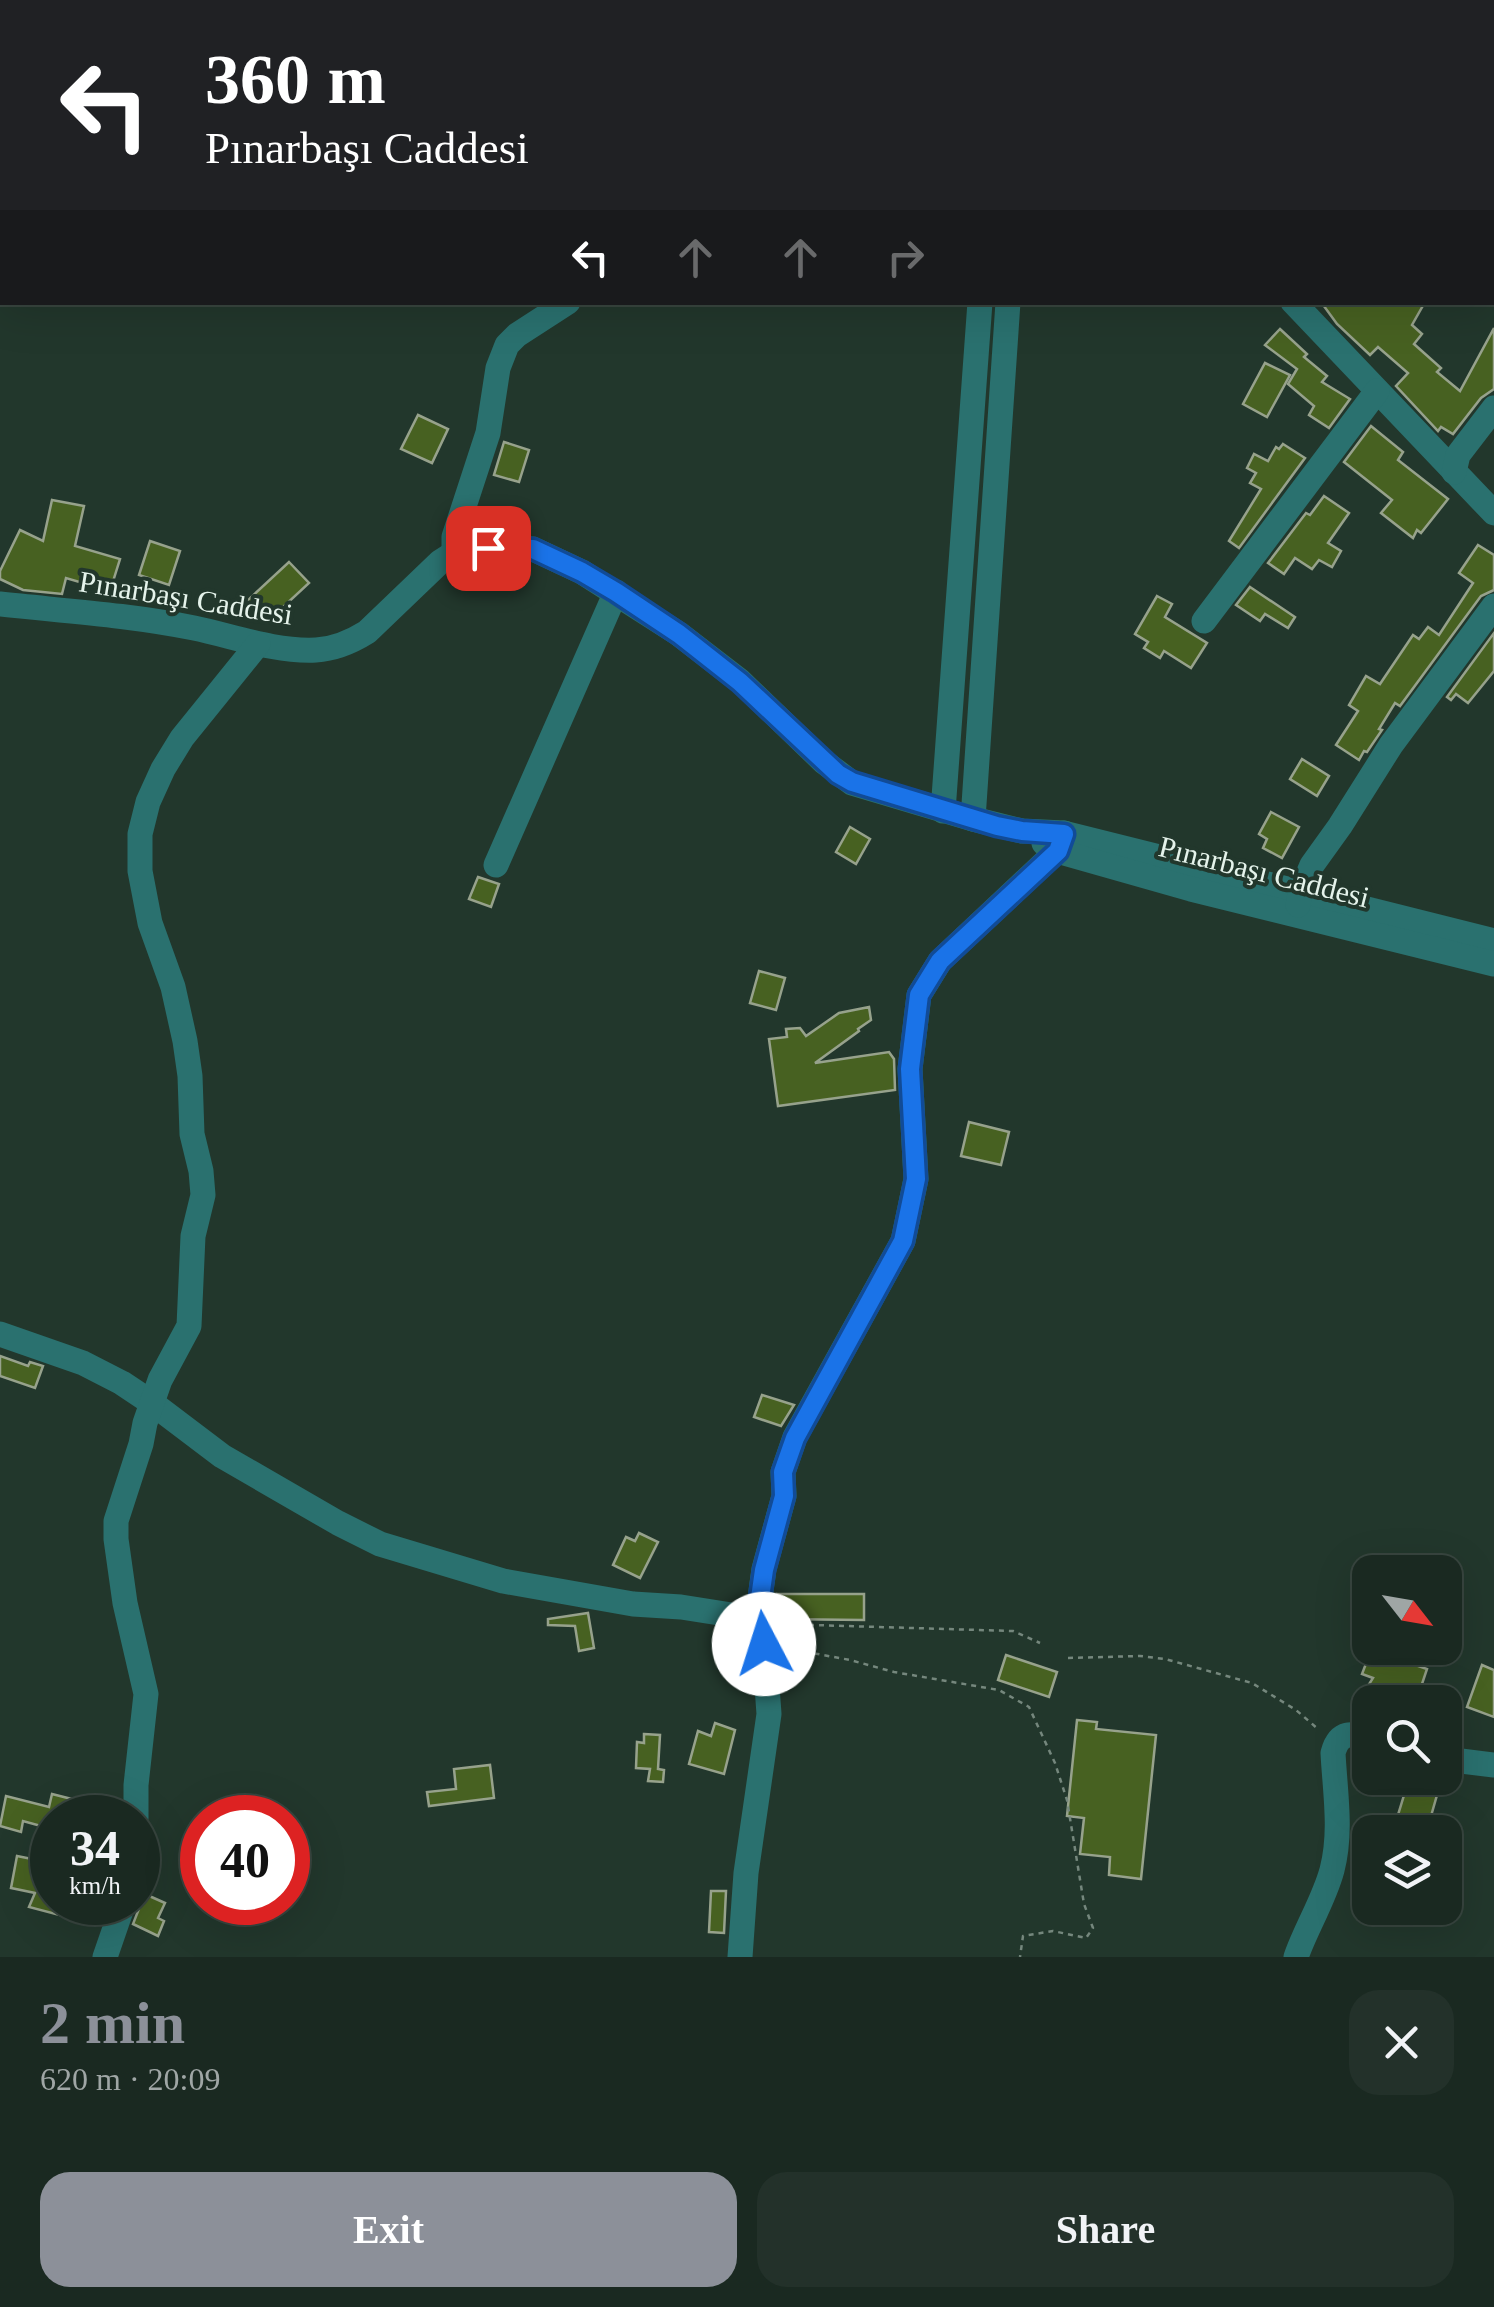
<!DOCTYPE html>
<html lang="en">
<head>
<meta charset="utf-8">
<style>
	body { margin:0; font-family:"Times New Roman",serif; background:#23312a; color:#f1f3f6; height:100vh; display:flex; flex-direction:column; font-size:38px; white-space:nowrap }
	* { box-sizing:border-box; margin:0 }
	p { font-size:32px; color:#9fa6a5 }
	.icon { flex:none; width:55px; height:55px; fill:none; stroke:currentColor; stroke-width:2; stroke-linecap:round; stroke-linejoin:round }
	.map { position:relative; height:1957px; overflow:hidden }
	.side { display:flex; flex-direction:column; background:#1a2921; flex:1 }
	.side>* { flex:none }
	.hud { position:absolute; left:0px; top:0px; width:1495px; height:305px; box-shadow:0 10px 40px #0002,0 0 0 2px #38453f; background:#202124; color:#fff; overflow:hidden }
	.needle { width:65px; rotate:121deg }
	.controls { position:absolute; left:1352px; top:1555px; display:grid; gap:20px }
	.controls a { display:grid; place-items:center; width:110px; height:110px; border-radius:20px; background:#1a2921; box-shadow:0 10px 40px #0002,0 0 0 2px #38453f; font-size:50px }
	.speed { position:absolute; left:30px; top:1795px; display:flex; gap:20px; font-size:50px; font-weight:700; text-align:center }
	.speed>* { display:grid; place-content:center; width:130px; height:130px; border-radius:50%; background:#1a2921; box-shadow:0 10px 40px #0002,0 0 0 2px #38453f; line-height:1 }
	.speed small { font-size:25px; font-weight:400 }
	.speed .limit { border:15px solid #d22; background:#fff; color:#111 }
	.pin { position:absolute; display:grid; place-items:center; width:85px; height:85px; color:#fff; margin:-42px; border-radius:20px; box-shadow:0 5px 15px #0006 }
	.me { position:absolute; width:110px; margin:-55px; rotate:355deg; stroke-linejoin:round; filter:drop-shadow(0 0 8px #0008) }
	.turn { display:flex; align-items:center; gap:35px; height:210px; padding:0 40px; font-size:45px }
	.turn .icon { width:130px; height:130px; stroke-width:2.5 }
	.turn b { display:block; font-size:70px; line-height:85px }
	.lanes { display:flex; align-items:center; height:95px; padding:0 40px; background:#0003; justify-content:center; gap:50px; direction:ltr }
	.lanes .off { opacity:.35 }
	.round { display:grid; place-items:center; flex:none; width:105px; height:105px; border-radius:30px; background:#23312a }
	.overview { display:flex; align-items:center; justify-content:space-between; height:170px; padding:0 40px }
	h1 { font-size:60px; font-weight:800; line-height:75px; color:#8c9099 }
	.button { display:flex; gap:20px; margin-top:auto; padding:20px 40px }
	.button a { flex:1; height:115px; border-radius:30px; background:#8c9099; color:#fff; font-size:40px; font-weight:800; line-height:115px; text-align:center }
	.button a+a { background:#23312a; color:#f1f3f6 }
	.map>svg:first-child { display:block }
</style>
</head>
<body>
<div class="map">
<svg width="1494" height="1957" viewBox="0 0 1494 1957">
	<rect width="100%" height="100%" fill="#22372c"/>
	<g fill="#476121" stroke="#97a28c" stroke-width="2.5">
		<polygon points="1321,302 1425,302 1412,325 1422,334 1414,344 1441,368 1437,372 1460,391 1494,328 1494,389 1481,398 1453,434 1441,427 1438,431 1396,386 1408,373 1378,347 1370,355 1337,324"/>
		<polygon points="1280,329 1307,354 1304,357 1327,376 1322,382 1350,399 1329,428 1309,415 1314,406 1288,384 1297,369 1265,345"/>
		<polygon points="1265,363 1290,375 1267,417 1243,404"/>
		<polygon points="418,415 448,429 432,463 401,449"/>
		<polygon points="1371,426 1403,452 1398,460 1448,499 1421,533 1417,530 1413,538 1381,513 1392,500 1344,462"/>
		<polygon points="504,442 529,450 519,482 494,475"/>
		<polygon points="1283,444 1305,458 1239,548 1229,541 1261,489 1250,483 1256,473 1247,468 1254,454 1268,461 1276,447 1279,449"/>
		<polygon points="1324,496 1349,513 1328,543 1341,551 1332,567 1319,560 1312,569 1295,558 1284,574 1268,563 1306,513 1310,515"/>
		<polygon points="52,500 84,506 75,546 120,559 110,591 66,578 62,594 23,590 0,579 0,571 20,530 43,541"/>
		<polygon points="150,541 180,551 169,585 139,575"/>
		<polygon points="1478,545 1494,555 1494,590 1481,596 1400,706 1395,703 1379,729 1382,730 1367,752 1364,751 1359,760 1336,745 1358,711 1349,705 1366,676 1380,684 1413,635 1419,639 1428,627 1439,635 1473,583 1459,573"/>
		<polygon points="289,562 309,583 267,622 247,601"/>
		<polygon points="1250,587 1295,617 1288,628 1265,614 1260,621 1236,605"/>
		<polygon points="1157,596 1172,604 1165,617 1207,643 1191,668 1164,651 1160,658 1144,648 1148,642 1135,634"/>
		<polygon points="1494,633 1494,671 1468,703 1456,694 1451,700 1447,697"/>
		<polygon points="1302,759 1329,776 1317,796 1290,779"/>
		<polygon points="1271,812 1299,827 1282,858 1263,848 1267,839 1259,834"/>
		<polygon points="850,827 870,839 856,864 836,852"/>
		<polygon points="478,877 499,884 491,907 469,899"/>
		<polygon points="759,971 785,978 776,1010 750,1003"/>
		<polygon points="869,1007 871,1020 858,1029 859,1031 815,1063 889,1052 894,1059 895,1090 778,1106 769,1039 787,1037 786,1029 800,1028 806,1036 839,1013"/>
		<polygon points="969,1122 1009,1132 1001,1165 961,1156"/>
		<polygon points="0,1356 28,1366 30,1362 43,1366 35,1388 0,1376"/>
		<polygon points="762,1395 794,1405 781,1426 754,1417"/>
		<polygon points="639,1533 658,1542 640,1578 613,1565 626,1537 635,1541"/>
		<polygon points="777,1594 864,1594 864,1620 774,1619"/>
		<polygon points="588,1613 594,1648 579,1651 575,1626 548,1625 548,1619"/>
		<polygon points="1372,1648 1387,1648 1386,1655 1427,1669 1416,1702 1358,1702 1373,1678 1362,1674"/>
		<polygon points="1006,1655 1057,1672 1049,1697 998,1680"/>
		<polygon points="1482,1665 1494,1670 1494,1717 1467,1707"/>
		<polygon points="1077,1720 1097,1722 1096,1729 1156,1735 1141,1879 1109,1875 1110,1857 1080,1854 1084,1818 1067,1816"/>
		<polygon points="715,1723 735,1730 724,1774 689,1764 698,1731 711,1736"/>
		<polygon points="644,1734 660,1735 658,1769 664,1770 663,1782 648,1781 650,1769 636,1768 637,1742 644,1743"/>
		<polygon points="490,1765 494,1798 429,1806 427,1792 456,1789 454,1769"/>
		<polygon points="1409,1779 1439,1788 1427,1830 1407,1825 1409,1818 1398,1815"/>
		<polygon points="52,1794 95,1805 91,1818 52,1818 52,1829 23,1821 21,1832 0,1826 6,1796 49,1807"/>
		<polygon points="17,1856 52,1863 52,1902 70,1902 67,1917 29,1907 35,1893 11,1888"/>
		<polygon points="138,1891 165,1903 158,1918 164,1921 158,1936 133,1924 140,1906"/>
		<polygon points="711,1891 726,1891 724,1933 709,1932"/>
	</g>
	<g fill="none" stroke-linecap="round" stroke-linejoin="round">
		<g stroke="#75877d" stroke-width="2.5" stroke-dasharray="5 5" stroke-linecap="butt">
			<polyline points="779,1624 1013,1631 1040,1643"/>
			<polyline points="785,1648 850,1660 894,1672 999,1690 1029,1707 1055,1763 1067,1800 1084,1904 1093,1928 1086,1938 1053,1931 1023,1936 1020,1957"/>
			<polyline points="1068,1658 1140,1656 1165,1659 1252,1683 1296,1710 1318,1729"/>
		</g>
		<g stroke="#2a716f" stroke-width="25">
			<polyline points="870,0 872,2"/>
			<polyline points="150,2 155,0"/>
			<polyline points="588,2 588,0"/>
			<polyline points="0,50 2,50"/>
			<polyline points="1293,302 1494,513"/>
			<polyline points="1454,472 1458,455 1494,408"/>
			<polyline points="454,553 454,537 488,433 498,368 507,345 517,335 568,302"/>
			<path d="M0,604C65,611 130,615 194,628C233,636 275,652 316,650C335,649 351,642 367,632L440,562L454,553L468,549L488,547L533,549L582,572L679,634L740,681L824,762L852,783L973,819L1022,831L1064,833L1494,941"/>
			<polyline points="1204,621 1377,391"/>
			<polyline points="943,811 980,302"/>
			<polyline points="973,819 1008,302"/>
			<polyline points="1044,843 1057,851 1191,889 1494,964"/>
			<polyline points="496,865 616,592"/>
			<polyline points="1298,905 1300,893 1312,865 1340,826 1391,745 1494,606"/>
			<polyline points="0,1334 83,1363 122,1383 152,1403 222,1456 338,1523 380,1544 503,1581 633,1604 681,1607 757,1619"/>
			<polyline points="1445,1759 1494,1765"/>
			<polyline points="136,1818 136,1785 146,1694 125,1603 116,1539 116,1521 141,1444 145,1423 160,1380 189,1326 193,1236 203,1195 201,1171 192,1134 190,1076 185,1041 173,987 150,923 140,871 140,834 148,802 163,769 182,738 258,644"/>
			<polyline points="105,1957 124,1902"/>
			<polyline points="740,1957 746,1873 769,1714 764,1644 757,1619 764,1569 784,1496 783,1472 795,1437 903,1241 916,1179 910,1069 919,995 940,961 1057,851 1064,833"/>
			<path d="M1296,1957C1306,1928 1324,1900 1332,1870C1342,1832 1335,1792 1333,1753C1339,1731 1352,1732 1370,1740"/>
		</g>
		<polyline stroke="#29a9a8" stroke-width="30" points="907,0 909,2"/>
	</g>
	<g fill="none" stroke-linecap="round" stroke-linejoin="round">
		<g stroke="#114b97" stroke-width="25">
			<polyline id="route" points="488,548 533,549 582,572 616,592 679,634 740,682 838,774 852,782 997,826 1022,831 1064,834 1058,851 940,961 919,995 910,1069 916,1179 903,1241 795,1438 783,1472 784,1496 764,1570 757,1619 764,1644"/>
		</g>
		<use href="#route" stroke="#1a73e8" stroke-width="18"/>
	</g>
	<g text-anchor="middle" stroke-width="8" stroke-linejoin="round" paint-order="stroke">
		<g font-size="30" fill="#e5f3eb" stroke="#22372c">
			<text transform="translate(186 598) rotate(9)" y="10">Pınarbaşı Caddesi</text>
			<text transform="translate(1264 872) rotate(14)" y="10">Pınarbaşı Caddesi</text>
		</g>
	</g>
</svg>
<div class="controls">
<a><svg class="needle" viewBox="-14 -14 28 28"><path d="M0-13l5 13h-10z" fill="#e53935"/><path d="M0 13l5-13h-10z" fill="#9fa6a5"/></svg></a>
<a><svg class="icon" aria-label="search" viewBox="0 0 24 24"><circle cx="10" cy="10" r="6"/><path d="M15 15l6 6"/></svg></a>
<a><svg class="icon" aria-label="layers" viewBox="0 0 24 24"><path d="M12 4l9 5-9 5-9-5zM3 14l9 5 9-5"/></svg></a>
</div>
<div class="speed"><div>34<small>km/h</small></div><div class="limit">40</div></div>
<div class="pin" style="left:488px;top:548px;background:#d93025"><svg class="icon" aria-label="arrive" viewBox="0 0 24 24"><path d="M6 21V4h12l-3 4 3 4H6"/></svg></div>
<svg class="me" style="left:764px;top:1644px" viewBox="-20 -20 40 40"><circle r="19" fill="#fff"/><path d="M0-13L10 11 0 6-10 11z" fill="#1a73e8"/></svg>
<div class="hud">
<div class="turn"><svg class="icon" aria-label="left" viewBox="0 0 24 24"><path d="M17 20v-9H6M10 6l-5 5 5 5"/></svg><div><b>360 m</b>Pınarbaşı Caddesi</div></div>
<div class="lanes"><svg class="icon" aria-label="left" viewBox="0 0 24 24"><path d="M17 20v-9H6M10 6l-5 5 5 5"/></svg><svg class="icon off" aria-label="ahead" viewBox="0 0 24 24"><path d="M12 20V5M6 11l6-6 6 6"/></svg><svg class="icon off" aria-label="ahead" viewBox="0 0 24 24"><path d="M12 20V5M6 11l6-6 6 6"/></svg><svg class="icon off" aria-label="right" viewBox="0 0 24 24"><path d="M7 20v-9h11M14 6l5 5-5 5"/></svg></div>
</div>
</div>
<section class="side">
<div class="overview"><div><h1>2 min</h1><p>620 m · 20:09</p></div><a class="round"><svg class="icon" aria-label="close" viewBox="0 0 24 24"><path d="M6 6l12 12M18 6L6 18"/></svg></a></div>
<div class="button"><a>Exit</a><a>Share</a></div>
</section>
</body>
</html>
